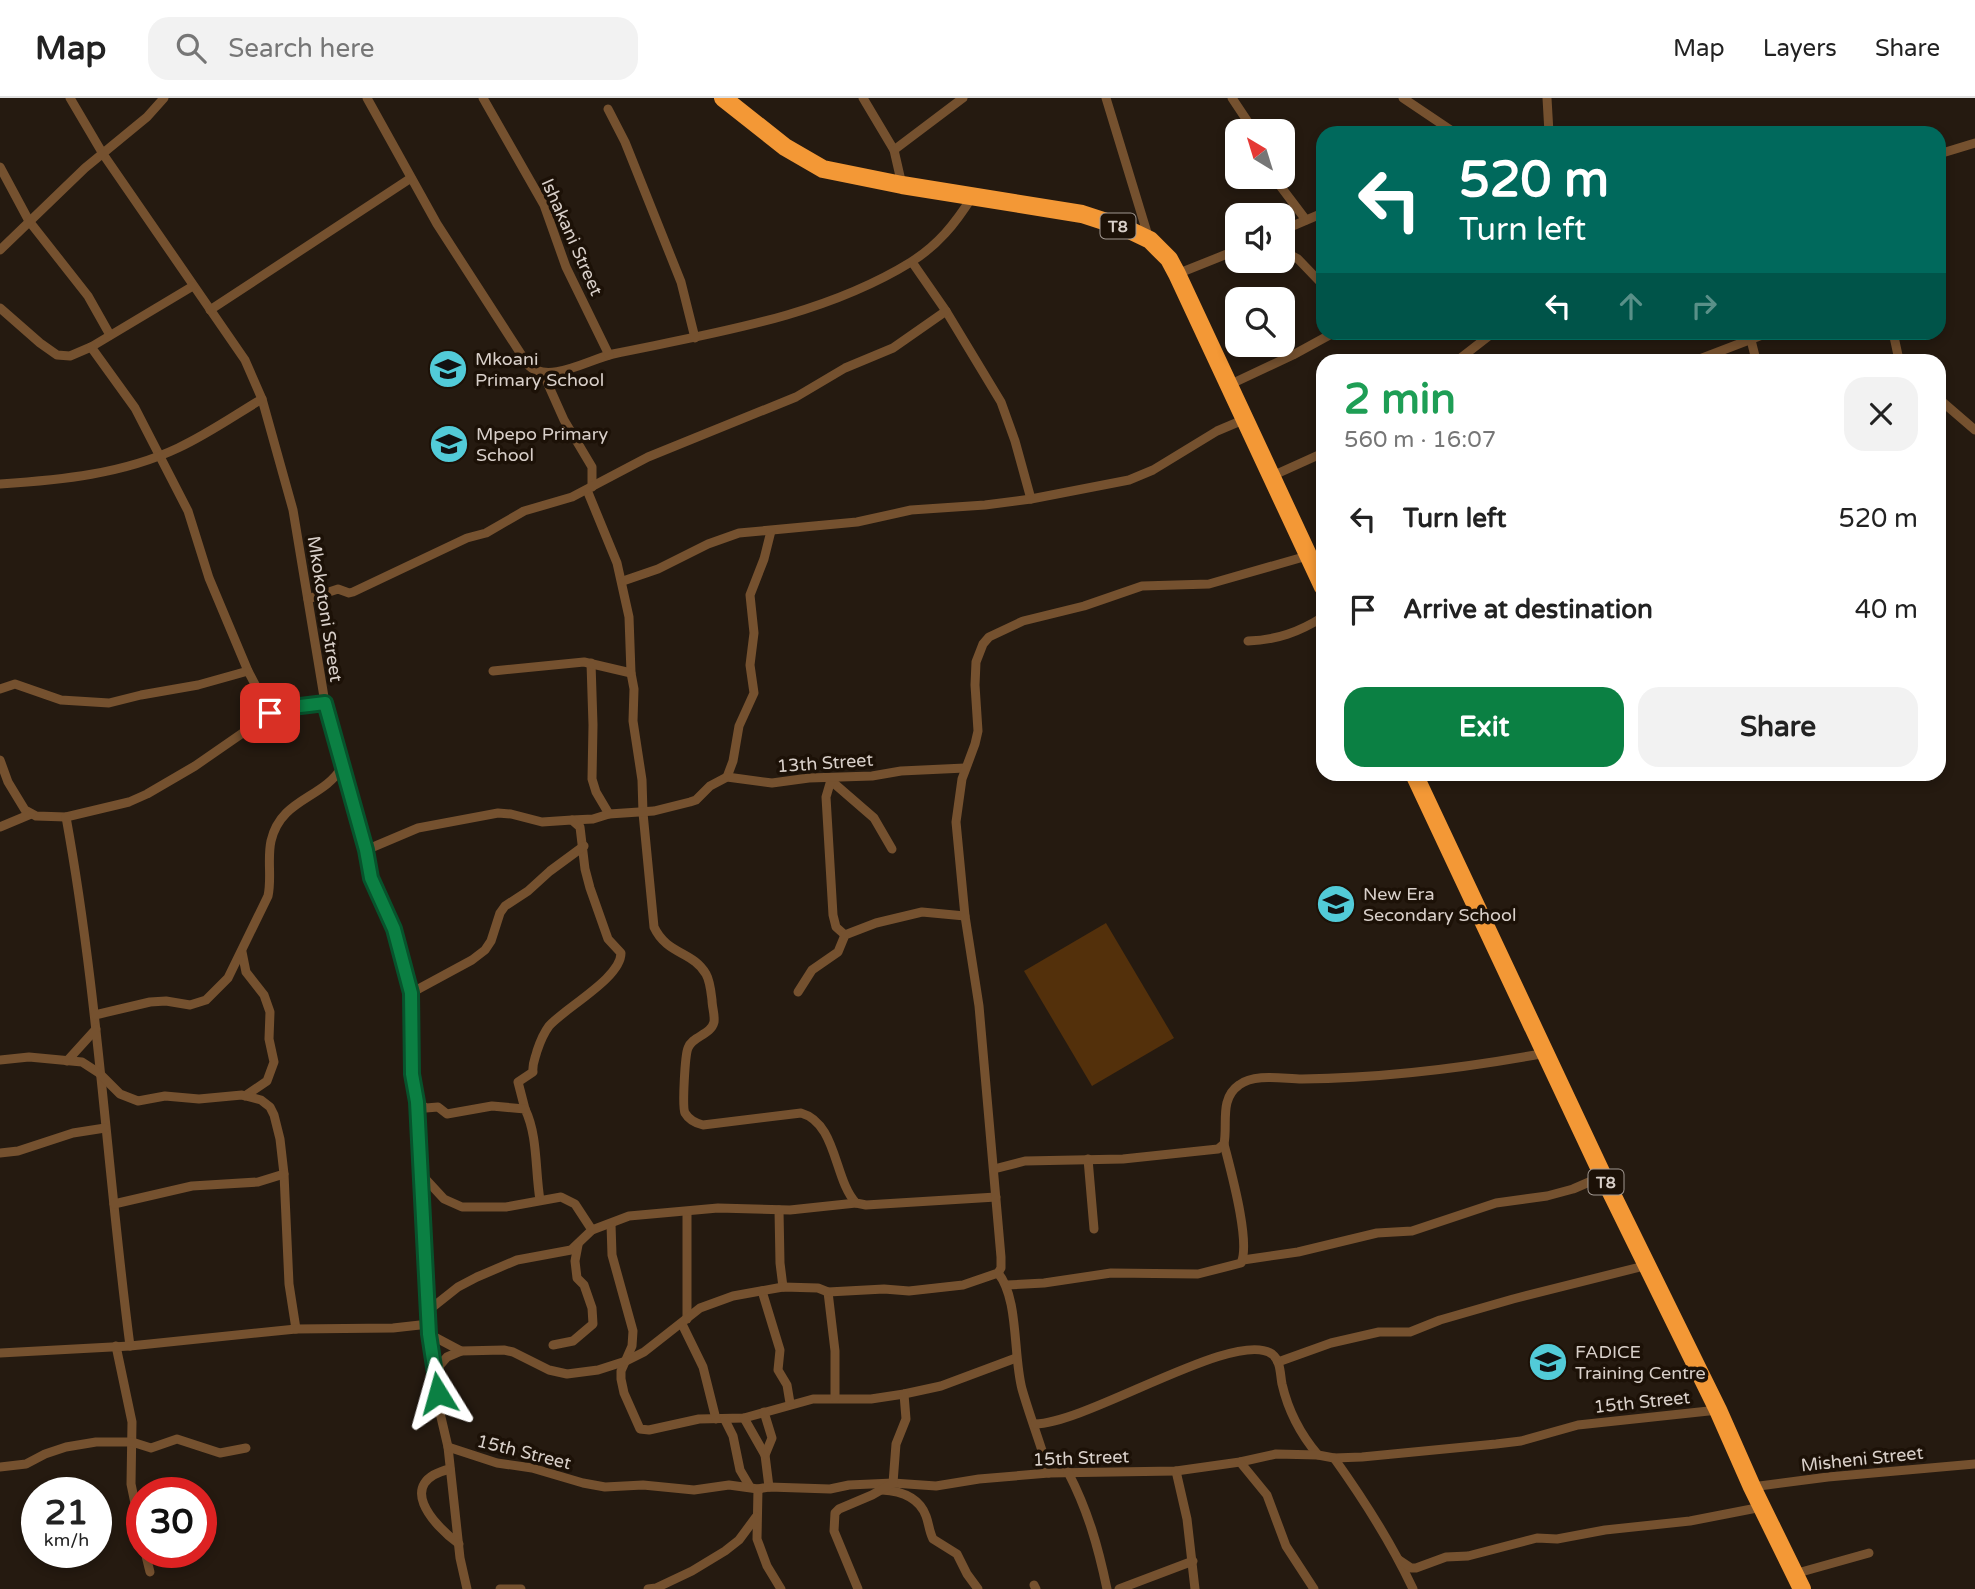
<!DOCTYPE html>
<html lang="en">
<head>
<meta charset="utf-8">
<style>
	body { margin:0; font-family:"Varela Round",sans-serif; background:#f2f2f2; color:#222; height:100vh; display:flex; flex-direction:column; font-size:26px; white-space:nowrap }
	* { box-sizing:border-box; margin:0 }
	p { font-size:23px; color:#767676 }
	.icon { flex:none; width:38px; height:38px; fill:none; stroke:currentColor; stroke-width:2; stroke-linecap:round; stroke-linejoin:round }
	.map { position:relative; flex:1; overflow:hidden }
	.sheet { position:absolute; left:1316px; top:256px; width:630px; height:427px; display:flex; flex-direction:column; background:#fff; border-radius:21px; box-shadow:0 4px 10px #0003 }
	.sheet>* { flex:none }
	.banner { position:absolute; left:1316px; top:28px; width:630px; height:214px; border-radius:21px; box-shadow:0 4px 10px #0003; background:#00695c; color:#fff; overflow:hidden }
	.needle { width:46px; rotate:322deg }
	.buttons { position:absolute; left:1225px; top:21px; display:grid; gap:14px }
	.buttons a { display:grid; place-items:center; width:70px; height:70px; border-radius:14px; background:#fff; box-shadow:0 4px 10px #0003; font-size:35px }
	.speed { position:absolute; left:21px; top:1379px; display:flex; gap:14px; font-size:35px; font-weight:700; text-align:center }
	.speed>* { display:grid; place-content:center; width:91px; height:91px; border-radius:50%; background:#fff; box-shadow:0 4px 10px #0003; line-height:1 }
	.speed small { font-size:18px; font-weight:400 }
	.speed .limit { border:10px solid #d22; background:#fff; color:#111 }
	.pin { position:absolute; display:grid; place-items:center; width:60px; height:60px; color:#fff; margin:-30px; border-radius:14px; box-shadow:0 4px 10px #0006 }
	.me { position:absolute; width:77px; margin:-38px; rotate:352deg; stroke-linejoin:round; filter:drop-shadow(0 0 5px #0008) }
	.turn { display:flex; align-items:center; gap:24px; height:147px; padding:0 28px; font-size:32px }
	.turn .icon { width:91px; height:91px; stroke-width:2.5 }
	.turn b { display:block; font-size:49px; line-height:60px }
	.lanes { display:flex; align-items:center; height:66px; padding:0 28px; background:#0003; justify-content:center; gap:35px; direction:ltr }
	.lanes .off { opacity:.35 }
	.round { display:grid; place-items:center; flex:none; width:74px; height:74px; border-radius:21px; background:#f2f2f2 }
	.head { display:flex; align-items:center; justify-content:space-between; height:119px; padding:0 28px }
	h1 { font-size:42px; font-weight:700; line-height:52px; color:#1e9e55 }
	.action { display:flex; gap:14px; margin-top:auto; padding:14px 28px }
	.action a { flex:1; height:80px; border-radius:21px; background:#0b8043; color:#fff; font-size:28px; font-weight:700; line-height:80px; text-align:center }
	.action a+a { background:#f2f2f2; color:#222 }
	ul { padding:0; list-style:none }
	li { display:flex; align-items:center; gap:21px; height:91px; padding:0 28px }
	li div { flex:1 }
	li b { display:block; font-size:26px }
	li em { font-style:normal }
	header { display:flex; align-items:center; gap:42px; box-sizing:border-box; height:98px; padding:0 35px; background:#fff; border-bottom:2px solid #e0e0e0 }
	header strong { font-size:33px }
	nav { display:flex; gap:38px; margin-inline-start:auto; font-size:24px }
	.search { width:490px; height:63px; background:#f2f2f2; display:flex; align-items:center; gap:18px; box-sizing:border-box; padding:0 24px; border-radius:21px; color:#767676; font-size:26px }
	.map>svg:first-child { display:block }
</style>
</head>
<body>
<header>
<strong>Map</strong>
<div class="search"><svg class="icon" aria-label="search" viewBox="0 0 24 24"><circle cx="10" cy="10" r="6"/><path d="M15 15l6 6"/></svg>Search here</div>
<nav><a>Map</a><a>Layers</a><a>Share</a></nav>
</header>
<div class="map">
<svg width="1975" height="1491" viewBox="0 0 1975 1491">
	<rect width="100%" height="100%" fill="#251a10"/>
	<polygon fill="#53300b" points="1106,825 1174,940 1092,988 1024,873"/>
	<g fill="none" stroke-linecap="round" stroke-linejoin="round">
		<g stroke="#75512f" stroke-width="9">
			<polyline points="70,0 103,56 245,262 262,301 293,412 325,605 366,752 371,780 394,831 411,895 413,976 417,1004 429,1236 440,1315 448,1349 460,1460 467,1491"/>
			<path d="M367,0L437,126L528,267C548,287 590,261 613,256C713,235 822,219 911,164C938,147 955,126 972,99"/>
			<polyline points="483,0 544,107 566,169 609,257"/>
			<polyline points="863,0 894,52 902,87"/>
			<polyline points="1106,0 1149,141"/>
			<polyline points="1232,0 1254,33"/>
			<polyline points="1403,0 1455,35"/>
			<polyline points="1547,0 1549,35"/>
			<polyline points="608,11 625,44 681,184 695,240"/>
			<polyline points="894,52 963,0"/>
			<polyline points="1939,56 1975,45"/>
			<polyline points="0,69 29,123 88,198 110,237"/>
			<polyline points="1276,79 1278,85 1306,122"/>
			<polyline points="1283,132 1323,115"/>
			<polyline points="0,152 85,70 147,19 164,0"/>
			<polyline points="1283,153 1298,161 1323,187"/>
			<polyline points="912,164 946,213 1001,304 1015,343 1031,401"/>
			<polyline points="1177,176 1237,152"/>
			<polyline points="0,210 40,245 57,257 70,258 91,249 193,188"/>
			<polyline points="210,212 411,80"/>
			<polyline points="1749,234 1756,262"/>
			<polyline points="1893,234 1899,262"/>
			<polyline points="91,249 135,310 188,413 209,480 248,573 270,615"/>
			<polyline points="1458,262 1494,234"/>
			<polyline points="1697,262 1770,234"/>
			<polyline points="543,275 564,322 592,369 592,389"/>
			<polyline points="1229,287 1293,257 1335,234"/>
			<polyline points="1939,301 1975,332"/>
			<polyline points="1272,378 1323,355"/>
			<path d="M0,386C61,382 123,376 178,350C208,336 235,317 262,301"/>
			<path d="M587,392L617,465L629,519L631,575L634,591L633,623L642,682L643,715L654,829C667,857 693,853 706,876C710,883 711,894 712,902C712,909 715,917 714,924C711,937 692,938 688,950C685,957 682,1009 685,1015C689,1022 695,1025 703,1027L801,1015C837,1025 834,1082 856,1105L866,1107L996,1099"/>
			<polyline points="623,483 658,471 708,446 739,435 857,424 911,412 985,407 1031,401 1129,382 1153,372 1217,333 1243,322"/>
			<polyline points="308,501 338,491 349,495 353,494 467,440 486,435 524,413 572,399 648,359 796,299 845,270 893,250 946,213"/>
			<path d="M1248,543C1277,542 1299,534 1323,519"/>
			<polyline points="591,565 593,627 592,681 596,694 609,716"/>
			<polyline points="493,573 584,564 631,575"/>
			<polyline points="0,591 15,586 61,602 109,605 141,597 198,587 248,573"/>
			<polyline points="0,662 8,684 25,712 36,718 66,719 129,704 147,696 195,668 276,612 325,605"/>
			<polyline points="727,679 733,663 739,628 754,595 750,567 754,535 750,497 764,461 771,433"/>
			<polyline points="829,681 874,720 892,751"/>
			<polyline points="831,682 826,699 833,817 836,829 845,837"/>
			<path d="M66,719C98,894 107,1072 130,1248"/>
			<polyline points="572,722 593,721 609,716 654,713 690,704 696,702 710,688 727,679 772,685 809,680 872,678 901,673 965,670"/>
			<polyline points="0,729 31,716"/>
			<path d="M366,752L418,730L498,715L511,716L542,724L572,722L580,729L585,771L590,790L608,841L621,855C621,880 566,909 549,928C543,936 540,944 537,953C535,961 532,966 533,974L518,984L525,1011"/>
			<polyline points="242,854 246,874 264,897 270,914 269,941 274,964 267,983 245,998"/>
			<polyline points="798,894 812,872 838,854 845,837 850,835 876,825 922,814 965,818"/>
			<polyline points="411,895 472,862 485,852 491,843 500,815 505,808 528,793 550,773 584,748"/>
			<path d="M95,917L150,904L166,903L190,907L206,902L228,880L268,798C272,780 267,761 271,743C281,700 323,701 342,669"/>
			<polyline points="0,962 29,959 82,964 99,975 120,996 138,1003 165,998 199,1001 242,997 261,1002 270,1009 274,1017 280,1041 284,1076 289,1186 296,1231"/>
			<polyline points="67,963 96,931"/>
			<path d="M417,1004L426,1010L438,1009L447,1016L492,1008L525,1011C538,1038 535,1072 540,1102"/>
			<polyline points="0,1055 18,1053 73,1035 105,1030"/>
			<polyline points="1088,1061 1094,1131"/>
			<path d="M994,1071L1025,1063L1123,1061L1218,1051L1224,1046C1228,1026 1219,1001 1239,987C1255,975 1283,981 1302,981C1383,980 1465,970 1546,955"/>
			<polyline points="420,1075 444,1101 462,1109 506,1109 561,1099 575,1106 592,1132"/>
			<polyline points="114,1106 192,1088 258,1084 284,1076"/>
			<polyline points="779,1112 780,1165 783,1189"/>
			<polyline points="687,1114 687,1221"/>
			<polyline points="611,1126 612,1157 633,1233 632,1248 621,1273 621,1281 624,1295 640,1331 649,1332 699,1321 744,1320 813,1301 871,1301 904,1296 941,1288 1016,1260"/>
			<polyline points="1243,1162 1298,1154 1377,1135 1412,1133 1496,1105 1547,1098 1573,1091 1603,1078"/>
			<path d="M998,1175C1019,1200 1013,1258 1022,1291C1030,1319 1041,1347 1049,1375"/>
			<path d="M1007,1187L1044,1185L1111,1175L1198,1176L1241,1165C1251,1144 1230,1070 1224,1046"/>
			<polyline points="762,1193 780,1252 778,1272 787,1287 790,1305"/>
			<polyline points="828,1194 835,1253 835,1300"/>
			<polyline points="429,1212 458,1189 477,1179 517,1162 571,1152 592,1132 629,1118 718,1110 790,1112 856,1105"/>
			<polyline points="682,1226 703,1269 716,1321"/>
			<polyline points="429,1236 461,1253 504,1252 513,1254 549,1272 567,1276 598,1272 626,1263 644,1254 700,1210 733,1198 783,1189 818,1190 828,1194 884,1191 909,1193 963,1187 998,1175 1001,1170 1001,1159 979,908 965,818 956,724 962,681 975,646 978,633 975,587 976,564 983,546 989,539 1023,523 1084,508 1142,488 1209,486 1307,458"/>
			<polyline points="553,1247 573,1243 593,1226 592,1210 584,1187 577,1180 575,1163 578,1147"/>
			<polyline points="116,1248 132,1324 131,1386 142,1439"/>
			<polyline points="0,1255 130,1248 296,1231 393,1230 429,1226"/>
			<polyline points="1278,1264 1331,1245 1379,1234 1410,1234 1440,1222 1513,1201 1648,1167"/>
			<polyline points="434,1274 447,1259 461,1253"/>
			<polyline points="764,1314 772,1340 765,1357 769,1389"/>
			<polyline points="744,1320 765,1357"/>
			<polyline points="725,1322 733,1338 740,1372 750,1389"/>
			<path d="M1035,1326C1089,1325 1236,1230 1272,1256C1281,1263 1280,1276 1282,1286C1288,1312 1301,1337 1318,1357"/>
			<polyline points="448,1349 497,1365 532,1370 583,1385 605,1389 643,1387 694,1392 729,1387 758,1391 769,1389 830,1391 849,1387 893,1385 936,1388 979,1381 1049,1375 1176,1373 1240,1364 1276,1356 1318,1357 1334,1360 1362,1359 1496,1346 1521,1343 1578,1327 1718,1312"/>
			<path d="M1334,1360C1364,1402 1391,1444 1413,1491"/>
			<polyline points="1240,1364 1267,1397 1286,1448 1314,1491"/>
			<polyline points="0,1369 26,1366 45,1356 66,1349 96,1344 132,1344 151,1350 177,1341 220,1355 246,1350"/>
			<path d="M450,1371C395,1384 432,1426 459,1446"/>
			<polyline points="1176,1373 1187,1421 1195,1491"/>
			<path d="M1068,1374C1088,1413 1098,1448 1107,1491"/>
			<polyline points="1752,1389 1828,1379 1975,1366"/>
			<polyline points="758,1391 757,1441 767,1468 781,1491"/>
			<path d="M882,1392C900,1393 919,1399 926,1418C929,1426 929,1433 933,1441L957,1456L967,1476L978,1491"/>
			<polyline points="145,1454 150,1474"/>
			<polyline points="1399,1462 1411,1470 1416,1470 1446,1459 1468,1458 1537,1440 1557,1441 1605,1432 1690,1423 1762,1409"/>
			<polyline points="1794,1476 1869,1455"/>
			<polyline points="1034,1487 1036,1491"/>
			<polyline points="500,1491 521,1491"/>
			<polyline points="648,1491 656,1490 692,1473 725,1453 739,1442 756,1419"/>
			<polyline points="858,1491 834,1433 835,1415 839,1411 872,1397 893,1385 896,1346 906,1321 904,1296"/>
			<polyline points="1119,1491 1193,1463"/>
		</g>
		<g stroke="#f39836" stroke-width="18">
			<polyline points="723,0 785,49 823,71 902,87 1082,116 1125,130 1150,142 1169,161 1177,176 1323,489"/>
			<polyline points="1414,676 1603,1078 1718,1312 1752,1389 1802,1491"/>
		</g>
	</g>
	<g fill="none" stroke-linecap="round" stroke-linejoin="round">
		<g stroke="#07532c" stroke-width="18">
			<polyline id="route" points="270,615 284,610 325,605 366,752 371,780 394,831 411,895 412,976 417,1004 429,1236 438,1295"/>
		</g>
		<use href="#route" stroke="#0b8043" stroke-width="12"/>
	</g>
	<defs>
		<g id="school-disc" transform="scale(2.0125)"><circle r="9.5" fill="#52cbd8" stroke="#1c1107"/><path d="M0-5L7-2L0 1L-7-2ZM-4 1L0 2.5L4 1V4Q0 6-4 4Z" fill="#111"/></g>
	</defs>
	<g fill-rule="evenodd">
		<use href="#school-disc" x="448" y="271"/>
		<use href="#school-disc" x="449" y="346"/>
		<use href="#school-disc" x="1336" y="806"/>
		<use href="#school-disc" x="1548" y="1264"/>
	</g>
	<g text-anchor="middle" stroke-width="7" stroke-linejoin="round" paint-order="stroke">
		<g fill="#1c1107" stroke="#a09790" stroke-width="2">
			<rect x="1100.5" y="115.5" width="35" height="25" rx="5"/>
			<rect x="1588.5" y="1071.5" width="35" height="25" rx="5"/>
		</g>
		<g font-size="16" font-weight="bold" fill="#d9d0ca">
			<text x="1118" y="134">T8</text>
			<text x="1606" y="1090">T8</text>
		</g>
		<g font-size="18" fill="#d9d0ca" stroke="#1c1107">
			<text transform="translate(572 139) rotate(66)" y="6">Ishakani Street</text>
			<text transform="translate(325 511) rotate(81)" y="6">Mkokotoni Street</text>
			<text transform="translate(825 665) rotate(-4)" y="6">13th Street</text>
			<text transform="translate(1642 1304) rotate(-6)" y="6">15th Street</text>
			<text transform="translate(524 1354) rotate(14)" y="6">15th Street</text>
			<text transform="translate(1081 1360) rotate(-2)" y="6">15th Street</text>
			<text transform="translate(1862 1361) rotate(-6)" y="6">Misheni Street</text>
		</g>
		<g font-size="18" fill="#d9d0ca" stroke="#1c1107" text-anchor="start">
			<text x="475" y="267">Mkoani<tspan x="475" dy="21">Primary School</tspan></text>
			<text x="476" y="342">Mpepo Primary<tspan x="476" dy="21">School</tspan></text>
			<text x="1363" y="802">New Era<tspan x="1363" dy="21">Secondary School</tspan></text>
			<text x="1575" y="1260">FADICE<tspan x="1575" dy="21">Training Centre</tspan></text>
		</g>
	</g>
</svg>
<div class="buttons">
<a><svg class="needle" viewBox="-14 -14 28 28"><path d="M0-13l5 13h-10z" fill="#e53935"/><path d="M0 13l5-13h-10z" fill="#767676"/></svg></a>
<a><svg class="icon" aria-label="sound" viewBox="0 0 24 24"><path d="M4 9h4l5-4v14l-5-4H4zM17 9q2 3 0 6"/></svg></a>
<a><svg class="icon" aria-label="search" viewBox="0 0 24 24"><circle cx="10" cy="10" r="6"/><path d="M15 15l6 6"/></svg></a>
</div>
<div class="speed"><div>21<small>km/h</small></div><div class="limit">30</div></div>
<div class="pin" style="left:270px;top:615px;background:#d93025"><svg class="icon" aria-label="arrive" viewBox="0 0 24 24"><path d="M6 21V4h12l-3 4 3 4H6"/></svg></div>
<svg class="me" style="left:438px;top:1295px" viewBox="-20 -20 40 40"><path d="M0-17L14 15 0 8-14 15z" fill="#0b8043" stroke="#fff" stroke-width="4"/></svg>
<div class="banner">
<div class="turn"><svg class="icon" aria-label="left" viewBox="0 0 24 24"><path d="M17 20v-9H6M10 6l-5 5 5 5"/></svg><div><b>520 m</b>Turn left</div></div>
<div class="lanes"><svg class="icon" aria-label="left" viewBox="0 0 24 24"><path d="M17 20v-9H6M10 6l-5 5 5 5"/></svg><svg class="icon off" aria-label="ahead" viewBox="0 0 24 24"><path d="M12 20V5M6 11l6-6 6 6"/></svg><svg class="icon off" aria-label="right" viewBox="0 0 24 24"><path d="M7 20v-9h11M14 6l5 5-5 5"/></svg></div>
</div>
<section class="sheet">
<div class="head"><div><h1>2 min</h1><p>560 m · 16:07</p></div><a class="round"><svg class="icon" aria-label="close" viewBox="0 0 24 24"><path d="M6 6l12 12M18 6L6 18"/></svg></a></div>
<ul>
<li><svg class="icon" aria-label="left" viewBox="0 0 24 24"><path d="M17 20v-9H6M10 6l-5 5 5 5"/></svg><div><b>Turn left</b></div><em>520 m</em></li>
<li><svg class="icon" aria-label="arrive" viewBox="0 0 24 24"><path d="M6 21V4h12l-3 4 3 4H6"/></svg><div><b>Arrive at destination</b></div><em>40 m</em></li>
</ul>
<div class="action"><a>Exit</a><a>Share</a></div>
</section>
</div>
</body>
</html>
